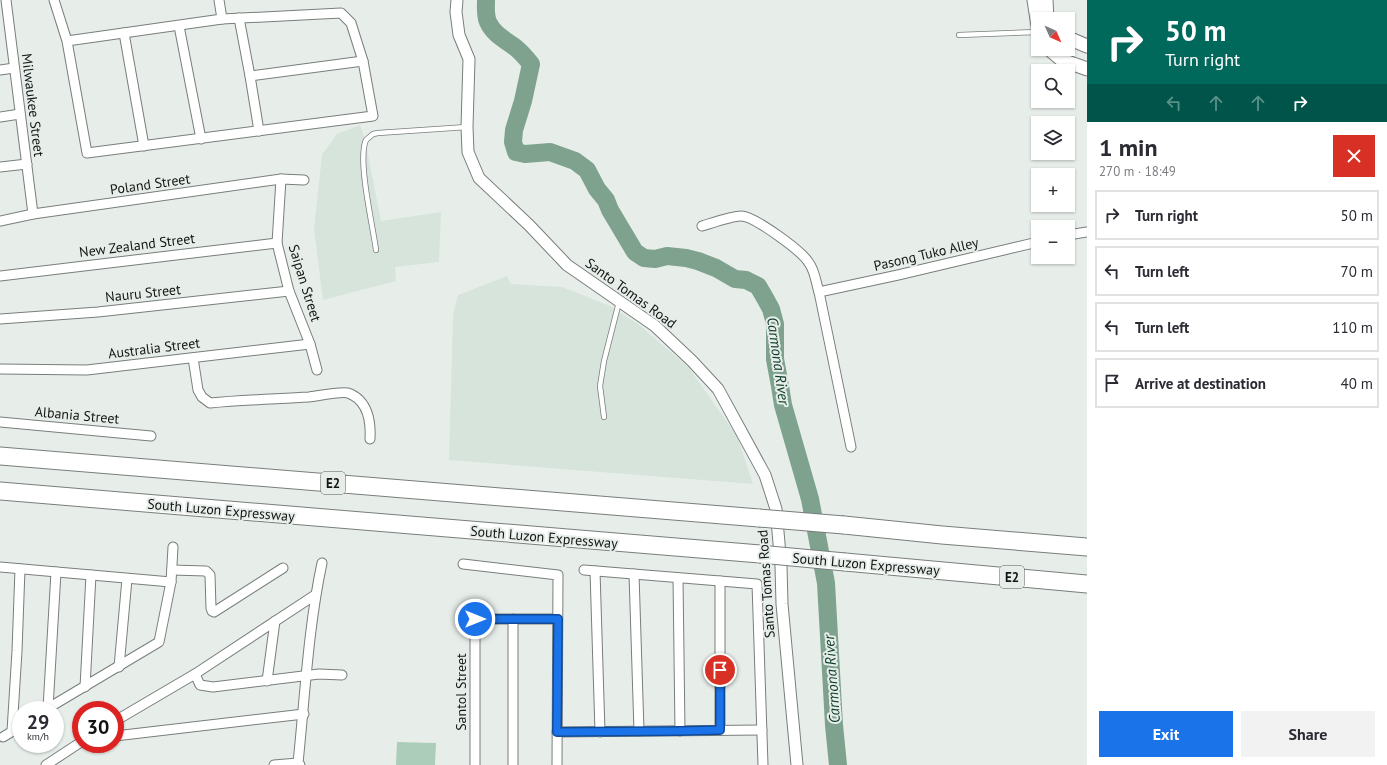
<!DOCTYPE html>
<html lang="en">
<head>
<meta charset="utf-8">
<style>
	body { margin:0; font-family:"PT Sans",sans-serif; background:#f2f2f3; color:#2b2b33; height:100vh; display:flex; flex-direction:column; font-size:15px; white-space:nowrap }
	* { box-sizing:border-box; margin:0 }
	p { font-size:13px; color:#7c7c81 }
	.icon { flex:none; width:22px; height:22px; fill:none; stroke:currentColor; stroke-width:2; stroke-linecap:round; stroke-linejoin:round }
	.map { position:relative; flex:1; overflow:hidden }
	.side { display:flex; flex-direction:column; background:#fff; width:300px }
	.side>* { flex:none }
	.hud { background:#00695c; color:#fff; overflow:hidden }
	.needle { width:26px; rotate:135deg }
	.buttons { position:absolute; left:1031px; top:12px; display:grid; gap:8px }
	.buttons a { display:grid; place-items:center; width:44px; height:44px; border-radius:0px; background:#fff; box-shadow:0 1px 3px #0004; font-size:20px }
	.speed { position:absolute; left:12px; top:701px; display:flex; gap:8px; font-size:20px; font-weight:700; text-align:center }
	.speed>* { display:grid; place-content:center; width:52px; height:52px; border-radius:50%; background:#fff; box-shadow:0 1px 3px #0004; line-height:1 }
	.speed small { font-size:10px; font-weight:400 }
	.speed .limit { border:6px solid #d22; background:#fff; color:#111 }
	.pin { position:absolute; display:grid; place-items:center; width:34px; height:34px; color:#fff; margin:-17px; border:2px solid #fff; border-radius:50%; box-shadow:0 1px 4px #0007 }
	.me { position:absolute; width:44px; margin:-22px; rotate:90deg; stroke-linejoin:round; filter:drop-shadow(0 0 3px #0008) }
	.turn { display:flex; align-items:center; gap:14px; height:84px; padding:0 12px; font-size:18px }
	.turn .icon { width:52px; height:52px; stroke-width:2.5 }
	.turn b { display:block; font-size:28px; line-height:34px }
	.lanes { display:flex; align-items:center; height:38px; padding:0 12px; background:#0003; justify-content:center; gap:20px; direction:ltr }
	.lanes .off { opacity:.35 }
	.round { display:grid; place-items:center; flex:none; width:42px; height:42px; border-radius:0px; background:#f2f2f3 }
	.summary { display:flex; align-items:center; justify-content:space-between; height:68px; padding:0 12px }
	h1 { font-size:24px; font-weight:700; line-height:30px }
	.button { display:flex; gap:8px; margin-top:auto; padding:8px 12px }
	.button a { flex:1; height:46px; border-radius:0px; background:#1a73e8; color:#fff; font-size:16px; font-weight:700; line-height:46px; text-align:center }
	.button a+a { background:#f2f2f3; color:#2b2b33 }
	ul { padding:0; list-style:none }
	li { display:flex; align-items:center; gap:12px; height:50px; margin:0 8px 6px; padding:0 4px; border:2px solid #e1e1e2; border-radius:0px }
	li div { flex:1 }
	li b { display:block; font-size:15px }
	li em { font-style:normal }
	main { display:flex; flex:1; min-height:0 }
	.map>svg:first-child { display:block }
</style>
</head>
<body>
<main>
<div class="map">
<svg width="1087" height="765" viewBox="0 0 1087 765">
	<rect width="100%" height="100%" fill="#e7eeea"/>
	<g fill="#d6e4dc">
		<polygon points="360,125 365,140 381,221 441,212 439,262 395,267 396,281 323,300 314,229 322,155 337,134"/>
		<polygon points="507,276 511,284 562,287 610,306 638,324 689,368 737,436 753,484 449,460 453,315 458,295"/>
	</g>
	<polygon fill="#abcdba" points="397,742 436,743 435,765 396,765"/>
	<g fill="none" stroke-linecap="round" stroke-linejoin="round">
		<path stroke="#7fa28f" stroke-width="18" d="M486,0C486,7 485,15 488,22C494,35 506,40 516,48C522,53 527,59 531,64L523,101L514,130L513,142L516,152L525,154L550,152L575,161L587,170L597,189L606,200L610,210L635,252L644,258L655,259L667,256L686,258L698,261L716,268L735,279L746,280L758,286L765,298L771,309L775,324V359L780,386L783,405L810,499L826,583L834,725L838,765"/>
		<g stroke="#787e7b" stroke-width="6">
			<g id="service">
				<polyline points="959,35 1038,32"/>
				<path d="M376,250C373,226 357,160 366,140L373,134L378,133L467,127"/>
				<polyline points="604,417 600,386 604,361 619,302"/>
			</g>
		</g>
		<g stroke="#787e7b" stroke-width="11">
			<g id="minor">
				<polyline points="6,0 33,214"/>
				<polyline points="54,0 67,41 87,153 373,116 363,61 351,23 341,13 222,19 67,41"/>
				<polyline points="219,0 222,19"/>
				<polyline points="239,18 250,76 259,131"/>
				<polyline points="179,26 201,139"/>
				<polyline points="124,33 144,146"/>
				<polyline points="0,70 14,68"/>
				<polyline points="250,76 363,61"/>
				<polyline points="0,117 20,114"/>
				<polyline points="0,167 27,164"/>
				<polyline points="281,179 277,243 289,291 310,344 317,370"/>
				<polyline points="0,221 33,214 281,179 304,180"/>
				<path d="M702,226C712,223 732,216 741,216C754,216 802,251 809,263C815,271 816,283 819,292"/>
				<polyline points="1068,235 1087,232"/>
				<polyline points="0,276 277,243"/>
				<polyline points="0,319 98,312 289,291"/>
				<path d="M193,358L198,390L202,397L210,403C243,400 276,399 309,397C317,396 342,391 348,393C368,400 371,422 370,439"/>
				<polyline points="0,369 87,370 310,344"/>
				<polyline points="0,422 151,436"/>
				<polyline points="851,447 819,292 898,275 1038,242"/>
				<polyline points="463,564 558,575 557,765"/>
				<polyline points="0,567 171,582"/>
				<polyline points="172,570 206,571 210,575 211,608 212,611 214,612 283,568"/>
				<polyline points="584,570 757,584 763,765"/>
				<polyline points="595,571 600,732"/>
				<polyline points="634,574 639,731"/>
				<polyline points="678,578 680,731"/>
				<polyline points="720,581 720,730"/>
				<polyline points="119,667 127,579"/>
				<polyline points="195,674 200,685 213,687 319,674 342,675"/>
				<polyline points="267,681 275,621"/>
				<polyline points="85,687 91,575"/>
				<polyline points="48,708 56,572"/>
				<polyline points="45,710 159,642 171,582 173,547"/>
				<polyline points="115,721 195,674 315,595"/>
				<polyline points="12,731 17,651 20,569"/>
				<polyline points="557,732 762,730"/>
				<polyline points="115,736 304,714"/>
				<polyline points="3,737 21,726"/>
				<polyline points="46,765 81,742"/>
				<polyline points="274,765 298,763"/>
				<path d="M300,765L298,763C305,696 308,629 322,563"/>
				<polyline points="475,765 475,619 557,619"/>
				<polyline points="513,765 513,619"/>
			</g>
		</g>
		<g stroke="#787e7b" stroke-width="13">
			<polyline id="tertiary" points="457,0 456,12 459,35 469,59 467,127 468,152 479,178 529,225 567,265 655,326 692,361 718,389 765,475 776,509 781,566 782,604 797,765"/>
		</g>
		<g stroke="#787e7b" stroke-width="15">
			<g id="secondary">
				<polyline points="1034,0 1038,26"/>
				<polyline points="1046,0 1047,19"/>
				<polyline points="1068,38 1087,46"/>
				<polyline points="1049,49 1062,60 1087,69"/>
			</g>
		</g>
		<g stroke="#787e7b" stroke-width="19">
			<g id="motorway">
				<polyline points="0,456 759,518"/>
				<polyline points="0,491 760,554"/>
				<polyline points="844,525 942,535 1087,547"/>
				<polyline points="845,562 1087,584"/>
			</g>
		</g>
		<use href="#service" stroke="#fff" stroke-width="4.5"/>
		<use href="#minor" stroke="#fff" stroke-width="9"/>
		<use href="#tertiary" stroke="#fff" stroke-width="11"/>
		<use href="#secondary" stroke="#fff" stroke-width="13"/>
		<use href="#motorway" stroke="#fff" stroke-width="17"/>
		<g stroke="#787e7b" stroke-width="19" stroke-linecap="butt">
			<g id="motorway-bridge">
				<polyline points="759,518 844,525"/>
				<polyline points="760,554 845,562"/>
			</g>
		</g>
		<use href="#motorway-bridge" stroke="#fff" stroke-width="17"/>
	</g>
	<g fill="none" stroke-linecap="round" stroke-linejoin="round">
		<g stroke="#114b97" stroke-width="10">
			<polyline id="route" points="475,619 558,619 557,732 680,731 720,730 720,670"/>
		</g>
		<use href="#route" stroke="#1a73e8" stroke-width="7"/>
	</g>
	<g text-anchor="middle" stroke-width="4" stroke-linejoin="round" paint-order="stroke">
		<g fill="#e7eeea" stroke="#535654" stroke-width="1">
			<rect x="321" y="472" width="24" height="22" rx="3"/>
			<rect x="1000" y="566" width="24" height="22" rx="3"/>
		</g>
		<g font-size="13" font-weight="bold" fill="#131514">
			<text x="333" y="488">E2</text>
			<text x="1012" y="582">E2</text>
		</g>
		<g font-size="14" fill="#131514" stroke="#e7eeea">
			<text transform="translate(33 105) rotate(83)" y="5">Milwaukee Street</text>
			<text transform="translate(150 184) rotate(-8)" y="5">Poland Street</text>
			<text transform="translate(137 245) rotate(-7)" y="5">New Zealand Street</text>
			<text transform="translate(926 254) rotate(-13)" y="5">Pasong Tuko Alley</text>
			<text transform="translate(305 283) rotate(73)" y="5">Saipan Street</text>
			<text transform="translate(143 293) rotate(-6)" y="5">Nauru Street</text>
			<text transform="translate(631 293) rotate(36)" y="5">Santo Tomas Road</text>
			<text transform="translate(154 348) rotate(-7)" y="5">Australia Street</text>
			<text transform="translate(77 415) rotate(5)" y="5">Albania Street</text>
			<text transform="translate(221 510) rotate(5)" y="5">South Luzon Expressway</text>
			<text transform="translate(544 537) rotate(5)" y="5">South Luzon Expressway</text>
			<text transform="translate(866 564) rotate(5)" y="5">South Luzon Expressway</text>
			<text transform="translate(766 584) rotate(-94)" y="5">Santo Tomas Road</text>
			<text transform="translate(461 692) rotate(-90)" y="5">Santol Street</text>
		</g>
		<g font-size="15" font-style="italic" fill="#0d3d29" stroke="#e7eeea">
			<text transform="translate(778 361) rotate(82)" y="5">Carmona River</text>
			<text transform="translate(832 679) rotate(-94)" y="5">Carmona River</text>
		</g>
	</g>
</svg>
<div class="buttons">
<a><svg class="needle" viewBox="-14 -14 28 28"><path d="M0-13l5 13h-10z" fill="#e53935"/><path d="M0 13l5-13h-10z" fill="#7c7c81"/></svg></a>
<a><svg class="icon" aria-label="search" viewBox="0 0 24 24"><circle cx="10" cy="10" r="6"/><path d="M15 15l6 6"/></svg></a>
<a><svg class="icon" aria-label="layers" viewBox="0 0 24 24"><path d="M12 4l9 5-9 5-9-5zM3 14l9 5 9-5"/></svg></a>
<a>+</a>
<a>−</a>
</div>
<div class="speed"><div>29<small>km/h</small></div><div class="limit">30</div></div>
<div class="pin" style="left:720px;top:670px;background:#d93025"><svg class="icon" aria-label="arrive" viewBox="0 0 24 24"><path d="M6 21V4h12l-3 4 3 4H6"/></svg></div>
<svg class="me" style="left:475px;top:619px" viewBox="-20 -20 40 40"><circle r="17" fill="#1a73e8" stroke="#fff" stroke-width="3"/><path d="M0-11L8 9 0 5-8 9z" fill="#fff"/></svg>
</div>
<section class="side">
<div class="hud">
<div class="turn"><svg class="icon" aria-label="right" viewBox="0 0 24 24"><path d="M7 20v-9h11M14 6l5 5-5 5"/></svg><div><b>50 m</b>Turn right</div></div>
<div class="lanes"><svg class="icon off" aria-label="left" viewBox="0 0 24 24"><path d="M17 20v-9H6M10 6l-5 5 5 5"/></svg><svg class="icon off" aria-label="ahead" viewBox="0 0 24 24"><path d="M12 20V5M6 11l6-6 6 6"/></svg><svg class="icon off" aria-label="ahead" viewBox="0 0 24 24"><path d="M12 20V5M6 11l6-6 6 6"/></svg><svg class="icon" aria-label="right" viewBox="0 0 24 24"><path d="M7 20v-9h11M14 6l5 5-5 5"/></svg></div>
</div>
<div class="summary"><div><h1>1 min</h1><p>270 m · 18:49</p></div><a class="round" style="background:#d93025;color:#fff"><svg class="icon" aria-label="close" viewBox="0 0 24 24"><path d="M6 6l12 12M18 6L6 18"/></svg></a></div>
<ul>
<li><svg class="icon" aria-label="right" viewBox="0 0 24 24"><path d="M7 20v-9h11M14 6l5 5-5 5"/></svg><div><b>Turn right</b></div><em>50 m</em></li>
<li><svg class="icon" aria-label="left" viewBox="0 0 24 24"><path d="M17 20v-9H6M10 6l-5 5 5 5"/></svg><div><b>Turn left</b></div><em>70 m</em></li>
<li><svg class="icon" aria-label="left" viewBox="0 0 24 24"><path d="M17 20v-9H6M10 6l-5 5 5 5"/></svg><div><b>Turn left</b></div><em>110 m</em></li>
<li><svg class="icon" aria-label="arrive" viewBox="0 0 24 24"><path d="M6 21V4h12l-3 4 3 4H6"/></svg><div><b>Arrive at destination</b></div><em>40 m</em></li>
</ul>
<div class="button"><a>Exit</a><a>Share</a></div>
</section>
</main>
</body>
</html>
